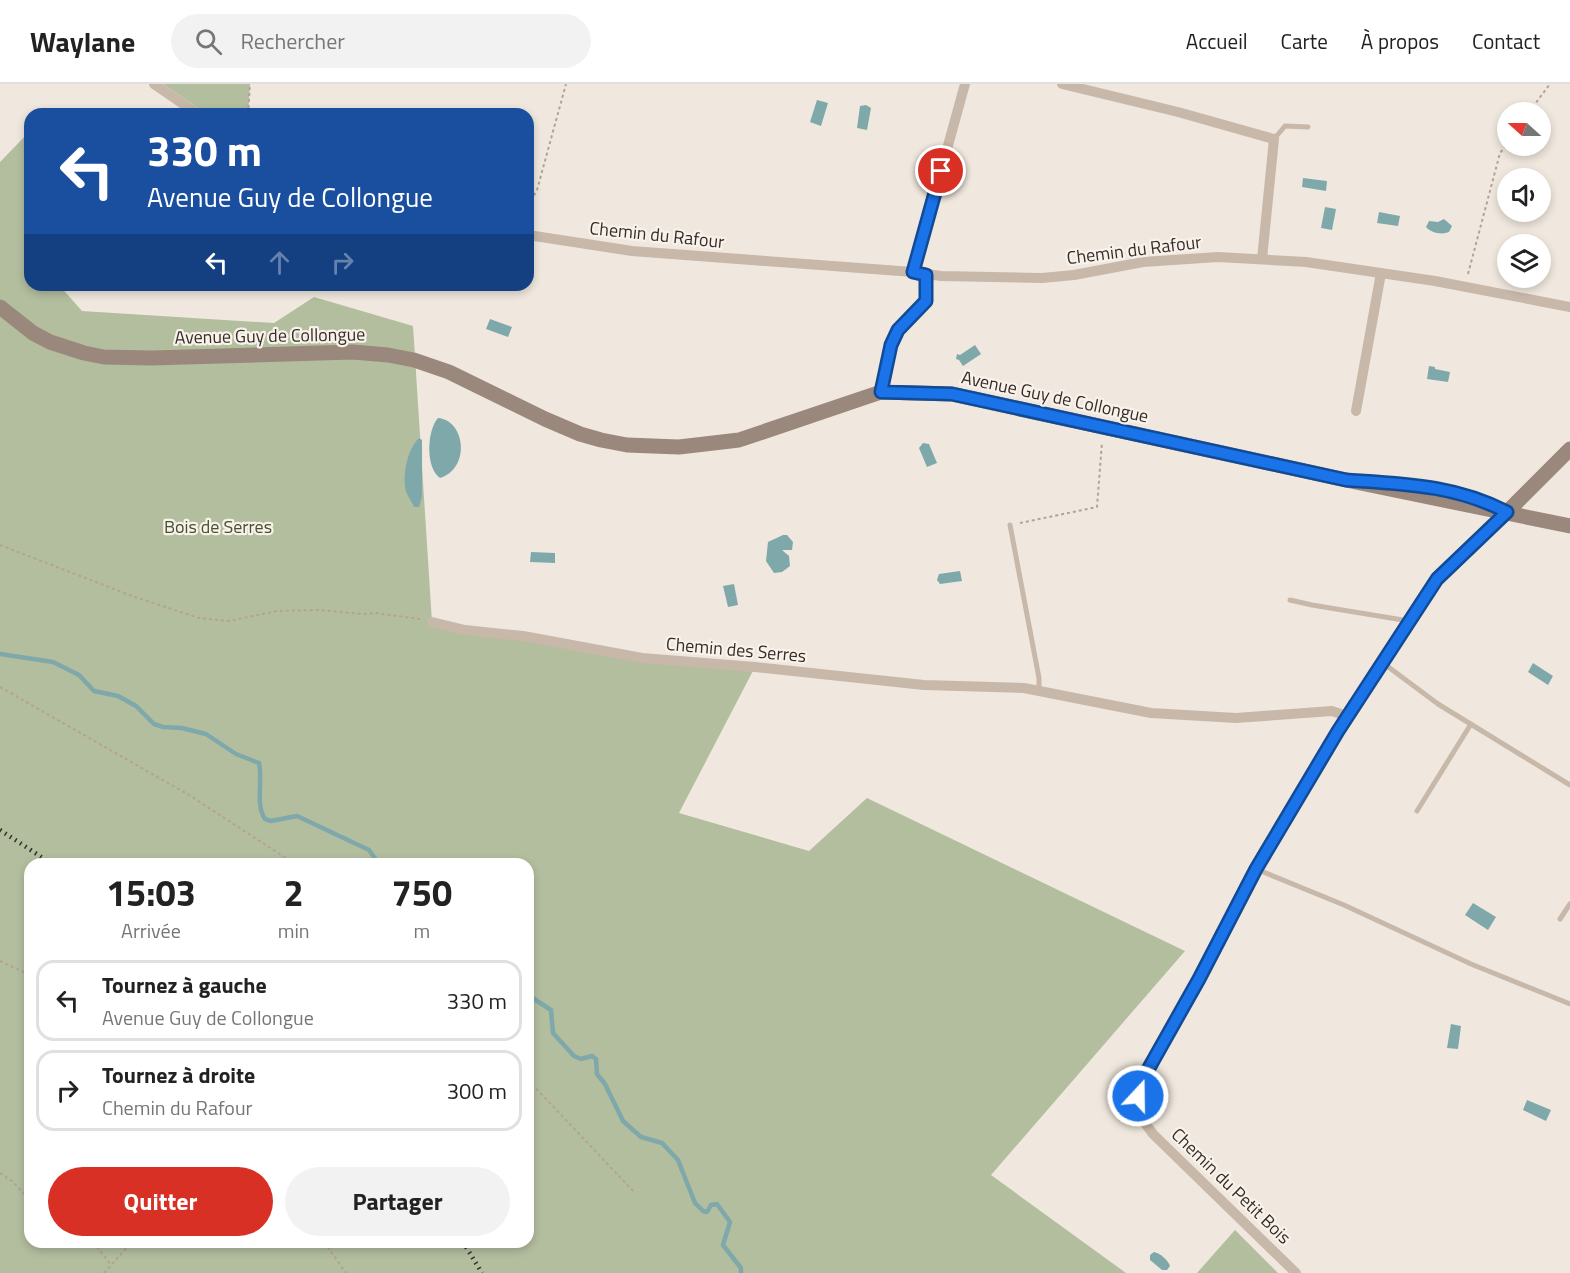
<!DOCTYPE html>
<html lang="fr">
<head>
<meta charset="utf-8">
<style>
	body { margin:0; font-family:"Titillium Web",sans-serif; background:#f2f2f2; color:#222; height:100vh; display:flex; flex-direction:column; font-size:22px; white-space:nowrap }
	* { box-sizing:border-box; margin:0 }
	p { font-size:20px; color:#767676 }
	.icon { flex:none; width:33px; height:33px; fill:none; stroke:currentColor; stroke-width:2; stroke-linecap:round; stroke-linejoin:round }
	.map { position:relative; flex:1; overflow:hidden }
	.drawer { position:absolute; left:24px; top:774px; width:510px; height:390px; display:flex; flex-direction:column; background:#fff; border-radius:18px; box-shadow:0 3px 9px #0003 }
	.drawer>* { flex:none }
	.banner { position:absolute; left:24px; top:24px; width:510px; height:183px; border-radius:18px; box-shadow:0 3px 9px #0003; background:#1a4fa0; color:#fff; overflow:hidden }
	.needle { width:39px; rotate:291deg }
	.controls { position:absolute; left:1497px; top:18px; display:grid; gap:12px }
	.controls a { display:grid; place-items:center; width:54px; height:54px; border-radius:50%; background:#fff; box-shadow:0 3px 9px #0003; font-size:30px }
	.pin { position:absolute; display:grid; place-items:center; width:51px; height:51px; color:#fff; margin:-26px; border:3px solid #fff; border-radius:50%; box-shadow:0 2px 6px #0007 }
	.me { position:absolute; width:66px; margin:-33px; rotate:21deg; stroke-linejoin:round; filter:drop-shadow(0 0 4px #0008) }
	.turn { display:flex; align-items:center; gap:21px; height:126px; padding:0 24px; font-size:27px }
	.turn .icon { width:78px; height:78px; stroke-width:2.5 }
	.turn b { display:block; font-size:42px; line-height:51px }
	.lanes { display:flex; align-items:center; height:57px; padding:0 24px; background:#0003; justify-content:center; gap:30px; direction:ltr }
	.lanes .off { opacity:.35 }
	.eta { display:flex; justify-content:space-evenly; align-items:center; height:102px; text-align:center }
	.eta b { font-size:36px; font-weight:700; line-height:42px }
	.cta { display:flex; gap:12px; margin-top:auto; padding:12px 24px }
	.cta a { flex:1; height:69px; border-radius:36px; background:#d93025; color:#fff; font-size:24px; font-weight:700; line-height:69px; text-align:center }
	.cta a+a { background:#f2f2f2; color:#222 }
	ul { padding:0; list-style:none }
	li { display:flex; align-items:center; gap:18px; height:81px; margin:0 12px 9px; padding:0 12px; border:3px solid #e0e0e0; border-radius:18px }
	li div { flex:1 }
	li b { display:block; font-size:22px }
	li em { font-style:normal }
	header { display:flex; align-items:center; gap:36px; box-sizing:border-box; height:84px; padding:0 30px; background:#fff; border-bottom:2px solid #e0e0e0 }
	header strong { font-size:28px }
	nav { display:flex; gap:33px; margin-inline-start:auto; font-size:21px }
	.search { width:420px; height:54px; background:#f2f2f2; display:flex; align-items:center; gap:15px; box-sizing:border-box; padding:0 21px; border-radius:33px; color:#767676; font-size:22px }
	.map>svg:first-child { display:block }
</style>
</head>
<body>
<header>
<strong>Waylane</strong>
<div class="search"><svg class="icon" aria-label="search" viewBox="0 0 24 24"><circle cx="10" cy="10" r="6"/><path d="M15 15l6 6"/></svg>Rechercher</div>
<nav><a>Accueil</a><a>Carte</a><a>À propos</a><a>Contact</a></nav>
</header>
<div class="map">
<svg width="1570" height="1189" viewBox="0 0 1570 1189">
	<rect width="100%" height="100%" fill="#f0e8de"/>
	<g fill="#b3be9f" fill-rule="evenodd">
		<polygon points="163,0 250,0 248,30 207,30"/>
		<path d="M30,47V201H59L82,227L274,239L314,213L413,242L432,538L591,564L755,583L679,729L809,767L867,714L1185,867L991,1091L1126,1189H0V78ZM30,780H528V1158H30Z"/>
		<polygon points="1235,1146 1278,1189 1197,1189"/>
	</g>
	<g fill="#7fa8ab">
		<polygon points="817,16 828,19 821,42 810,38"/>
		<polygon points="866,21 871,24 867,46 857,44 860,22"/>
		<polygon points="1303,94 1327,97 1326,107 1302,103"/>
		<polygon points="1325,123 1336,125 1332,146 1321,144"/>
		<polygon points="1379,128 1400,132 1398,142 1377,139"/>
		<path d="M1444,135L1452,142L1449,148C1442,151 1431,149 1426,143L1429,137L1438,138Z"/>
		<polygon points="490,235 512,243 508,253 486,245"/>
		<polygon points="975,261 981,270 963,282 959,276 956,275 957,270 960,271"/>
		<polygon points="1429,282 1435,283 1435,285 1450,288 1448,298 1427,295"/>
		<path d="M438,334C465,336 471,384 440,394C425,384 427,346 438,334Z"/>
		<path d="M419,354L422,356V413L419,423H414C412,418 409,414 407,410C401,395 407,365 419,354Z"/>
		<polygon points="923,359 929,360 937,379 927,383 919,364"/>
		<polygon points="783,451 787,451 793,458 792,466 782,466 789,472 790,482 782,488 774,489 766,477 768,458"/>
		<polygon points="531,468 555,469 555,479 530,478"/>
		<polygon points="960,487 962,497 940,500 937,496 939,490"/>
		<polygon points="734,500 738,521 728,523 723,502"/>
		<polygon points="1533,579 1553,592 1548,601 1528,588"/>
		<polygon points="1473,819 1496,833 1488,846 1465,831"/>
		<polygon points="1451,940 1461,942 1458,965 1447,964"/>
		<polygon points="1527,1016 1551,1026 1546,1037 1523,1026"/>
		<path d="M1154,1168C1160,1169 1168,1176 1170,1182L1167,1186H1162L1150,1176V1171Z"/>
	</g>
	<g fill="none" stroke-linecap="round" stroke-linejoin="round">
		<g stroke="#7fa8ab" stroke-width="4.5">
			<path d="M0,570L53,578L79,591L94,607L118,612L136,622L154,640L163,643L182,644L206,650L236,670L259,679C263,697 255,720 265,735L271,737L297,732L369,766L379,780"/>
			<polyline points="528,911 551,926 553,949 574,972 581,975 592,972 596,975 597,990 605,1000 623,1037 641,1053 662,1059 678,1076 695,1119 703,1127 707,1128 711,1121 717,1120 730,1138 723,1161 741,1184 741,1189"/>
		</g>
		<g stroke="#b3a295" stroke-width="2" stroke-dasharray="3 3" stroke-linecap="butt">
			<polyline points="1529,28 1550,0"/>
			<polyline points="248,30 250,0"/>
			<polyline points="528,122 537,106 566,0"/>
			<polyline points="1468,190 1500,69 1508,59"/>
			<polyline points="1020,439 1097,423 1102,358"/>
			<polyline points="0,461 132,512 199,534 229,537 277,527 319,526 363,530 375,529 420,535"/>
			<polyline points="0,603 189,711 295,780"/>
			<polyline points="0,877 30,891"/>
			<polyline points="528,996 635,1109"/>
			<polyline points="0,1089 12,1097 30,1116"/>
			<polyline points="93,1158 111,1181"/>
			<polyline points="324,1158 346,1189"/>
			<polyline points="104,1189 132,1158"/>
		</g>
		<g stroke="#c8b8aa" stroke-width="5">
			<polyline points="1274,55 1285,42 1308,43"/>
			<polyline points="1010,441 1039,594 1039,606"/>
			<polyline points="1290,516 1312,521 1409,537"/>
			<polyline points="1383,579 1438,620 1570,701"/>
			<polyline points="1417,727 1471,640"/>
			<polyline points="1256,785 1344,821 1471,880 1570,920"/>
			<polyline points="1560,835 1570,820"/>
		</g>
		<g stroke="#c8b8aa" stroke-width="10">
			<polyline points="154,0 198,30"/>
			<polyline points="1062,0 1178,28 1274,55 1262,175"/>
			<polyline points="528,151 632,167 913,188 941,192 1042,194 1074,191 1143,178 1218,173 1306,178 1435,197 1570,223"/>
			<polyline points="913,188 965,0"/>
			<polyline points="881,308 890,261 898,246 926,217 926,191"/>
			<polyline points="1356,327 1381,189"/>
			<polyline points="432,538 465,546 523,552 642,574 755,583 924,601 1024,604 1151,629 1236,634 1332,627 1347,632"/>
			<polyline points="1296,1189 1153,1050 1140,1032 1137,1021 1140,1003 1152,976 1199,895 1256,785 1328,663 1437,495 1481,451 1507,428"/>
		</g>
		<g stroke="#9b887c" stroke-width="15">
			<polyline points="0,223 33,249 50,258 84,269 104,273 151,274 353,268 388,271 414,276 449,288 545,335 580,350 601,356 627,361 679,363 739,356 881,308 952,310 1346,396 1570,442"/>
			<polyline points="1507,428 1570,365"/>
		</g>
		<g stroke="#362d29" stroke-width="4.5" stroke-dasharray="1.5 4.5" stroke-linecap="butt">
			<polyline points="0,746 52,780"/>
			<polyline points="463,1158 482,1189"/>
		</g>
	</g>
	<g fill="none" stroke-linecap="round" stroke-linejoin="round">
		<g stroke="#114b97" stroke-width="15">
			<path id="route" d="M941,87L913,188L926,191V217L898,246L891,261L881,308L952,310L1346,396C1405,400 1454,401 1507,428L1437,495L1338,647L1256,785L1199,895L1145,991L1138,1012"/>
		</g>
		<use href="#route" stroke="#1a73e8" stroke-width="10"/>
	</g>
	<g text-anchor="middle" stroke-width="4.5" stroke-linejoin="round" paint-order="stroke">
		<g font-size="18" fill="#362d29" stroke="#f8f2ea">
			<text transform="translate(657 151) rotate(6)" y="6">Chemin du Rafour</text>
			<text transform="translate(1134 166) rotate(-7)" y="6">Chemin du Rafour</text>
			<text transform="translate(270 252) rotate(-1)" y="6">Avenue Guy de Collongue</text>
			<text transform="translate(1055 313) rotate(12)" y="6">Avenue Guy de Collongue</text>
			<text transform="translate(736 566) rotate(5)" y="6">Chemin des Serres</text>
			<text transform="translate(1231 1102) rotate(44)" y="6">Chemin du Petit Bois</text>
		</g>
		<g font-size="18" fill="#44522f" stroke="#f8f2ea">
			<text x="218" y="449">Bois de Serres</text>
		</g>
	</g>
</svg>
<div class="controls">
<a><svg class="needle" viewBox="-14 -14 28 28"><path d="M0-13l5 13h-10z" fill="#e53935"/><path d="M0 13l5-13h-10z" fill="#767676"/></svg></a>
<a><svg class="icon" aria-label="sound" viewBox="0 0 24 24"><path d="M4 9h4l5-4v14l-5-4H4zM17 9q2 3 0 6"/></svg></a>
<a><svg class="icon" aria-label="layers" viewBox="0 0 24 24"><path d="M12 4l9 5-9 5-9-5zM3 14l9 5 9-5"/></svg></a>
</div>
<div class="pin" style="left:941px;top:87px;background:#d93025"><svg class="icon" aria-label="arrive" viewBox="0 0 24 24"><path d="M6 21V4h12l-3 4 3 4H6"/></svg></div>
<svg class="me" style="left:1138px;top:1012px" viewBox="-20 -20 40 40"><circle r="17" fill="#1a73e8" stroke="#fff" stroke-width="3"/><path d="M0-11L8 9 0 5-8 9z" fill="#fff"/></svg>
<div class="banner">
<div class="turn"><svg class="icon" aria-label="left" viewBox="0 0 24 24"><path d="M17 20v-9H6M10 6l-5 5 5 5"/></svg><div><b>330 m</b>Avenue Guy de Collongue</div></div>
<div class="lanes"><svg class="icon" aria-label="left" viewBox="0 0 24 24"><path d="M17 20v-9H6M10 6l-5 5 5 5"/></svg><svg class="icon off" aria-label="ahead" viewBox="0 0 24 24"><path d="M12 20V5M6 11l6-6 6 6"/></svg><svg class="icon off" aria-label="right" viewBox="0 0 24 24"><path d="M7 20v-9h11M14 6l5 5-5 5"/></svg></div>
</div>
<section class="drawer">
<div class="eta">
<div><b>15:03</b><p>Arrivée</p></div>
<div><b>2</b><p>min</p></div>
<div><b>750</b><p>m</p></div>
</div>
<ul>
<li><svg class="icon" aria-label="left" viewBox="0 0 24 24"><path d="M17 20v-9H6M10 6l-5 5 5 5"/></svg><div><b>Tournez à gauche</b><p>Avenue Guy de Collongue</p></div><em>330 m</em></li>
<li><svg class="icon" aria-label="right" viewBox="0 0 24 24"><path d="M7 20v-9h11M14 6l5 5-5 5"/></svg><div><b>Tournez à droite</b><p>Chemin du Rafour</p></div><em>300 m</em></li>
</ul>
<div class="cta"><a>Quitter</a><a>Partager</a></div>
</section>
</div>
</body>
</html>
